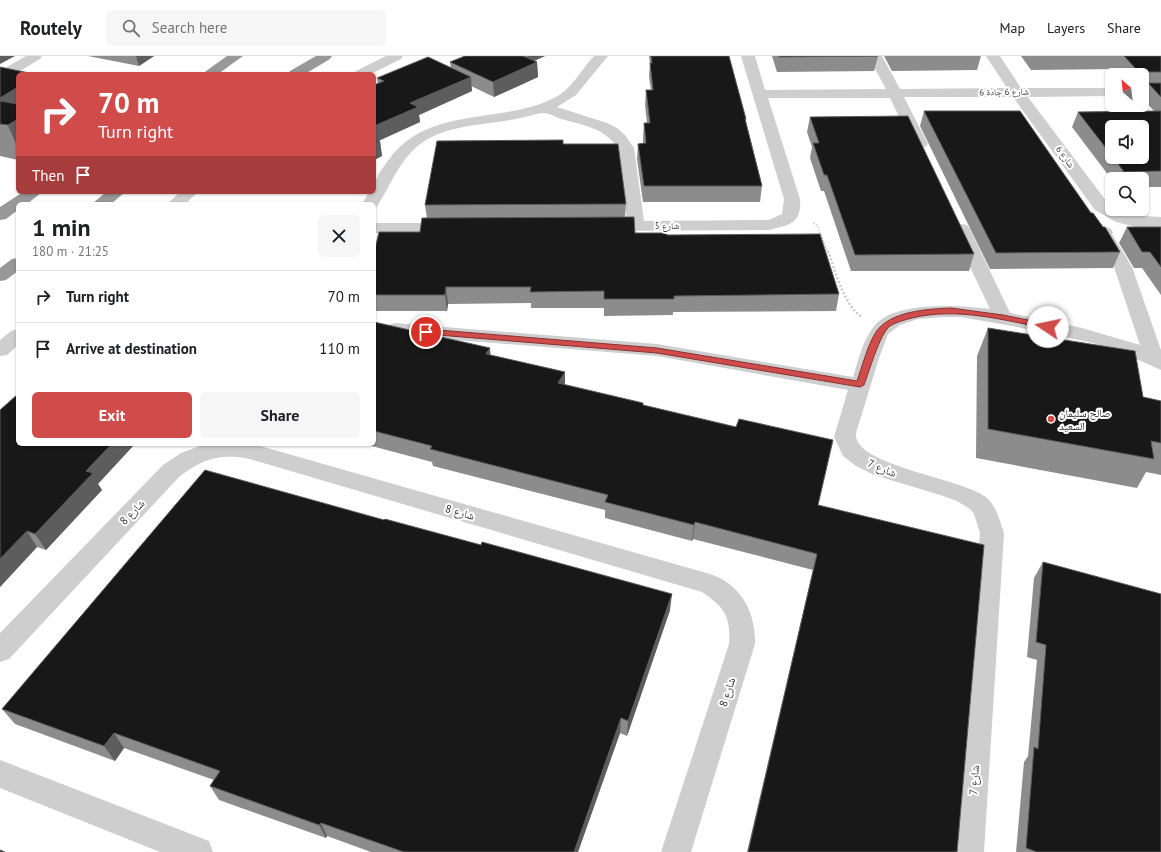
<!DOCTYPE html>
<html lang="en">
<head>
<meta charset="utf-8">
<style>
	body { margin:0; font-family:"PT Sans","Noto Naskh Arabic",sans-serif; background:#f6f6f6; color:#202124; height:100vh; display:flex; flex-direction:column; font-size:15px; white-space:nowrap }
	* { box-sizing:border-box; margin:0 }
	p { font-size:13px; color:#757577 }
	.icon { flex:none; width:22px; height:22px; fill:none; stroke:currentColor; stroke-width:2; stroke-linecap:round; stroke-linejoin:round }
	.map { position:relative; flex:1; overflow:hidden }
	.side { position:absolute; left:16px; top:146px; width:360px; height:244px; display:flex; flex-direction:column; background:#fff; border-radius:6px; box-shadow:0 1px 3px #0004 }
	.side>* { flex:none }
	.top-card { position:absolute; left:16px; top:16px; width:360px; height:122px; border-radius:6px; box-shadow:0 1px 3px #0004; background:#d04c4b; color:#fff; overflow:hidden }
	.needle { width:26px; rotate:332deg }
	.fabs { position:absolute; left:1105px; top:12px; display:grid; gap:8px }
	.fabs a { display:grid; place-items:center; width:44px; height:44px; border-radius:6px; background:#fff; box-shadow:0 1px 3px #0004; font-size:20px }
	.pin { position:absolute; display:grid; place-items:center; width:34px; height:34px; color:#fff; margin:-17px; border:2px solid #fff; border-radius:50%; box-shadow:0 1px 4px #0007 }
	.me { position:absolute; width:44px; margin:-22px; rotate:281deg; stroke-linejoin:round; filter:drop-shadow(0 0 3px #0008) }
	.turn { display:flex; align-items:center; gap:14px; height:84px; padding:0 16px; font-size:18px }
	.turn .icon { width:52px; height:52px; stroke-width:2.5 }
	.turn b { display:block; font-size:28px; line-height:34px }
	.then { display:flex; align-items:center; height:38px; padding:0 16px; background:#0003; gap:8px; font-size:15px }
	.round { display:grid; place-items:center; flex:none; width:42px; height:42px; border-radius:6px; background:#f6f6f6 }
	.summary { display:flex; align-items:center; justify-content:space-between; height:68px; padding:0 16px }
	h1 { font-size:24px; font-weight:800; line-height:30px }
	.cta { display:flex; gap:8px; margin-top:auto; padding:8px 16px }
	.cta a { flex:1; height:46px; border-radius:6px; background:#d04c4b; color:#fff; font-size:16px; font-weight:800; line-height:46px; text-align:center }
	.cta a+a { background:#f6f6f6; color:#202124 }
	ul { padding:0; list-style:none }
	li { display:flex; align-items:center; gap:12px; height:52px; padding:0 16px; border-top:1px solid #e0e0e0 }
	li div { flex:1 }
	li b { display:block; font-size:15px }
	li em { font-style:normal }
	header { display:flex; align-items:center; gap:24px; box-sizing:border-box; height:56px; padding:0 20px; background:#fff; border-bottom:1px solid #e0e0e0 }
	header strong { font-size:19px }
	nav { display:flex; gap:22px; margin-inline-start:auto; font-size:14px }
	.search { width:280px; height:36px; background:#f6f6f6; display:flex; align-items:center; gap:10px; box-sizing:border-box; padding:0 14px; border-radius:6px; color:#757577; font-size:15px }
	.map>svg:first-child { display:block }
</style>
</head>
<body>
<header>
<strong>Routely</strong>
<div class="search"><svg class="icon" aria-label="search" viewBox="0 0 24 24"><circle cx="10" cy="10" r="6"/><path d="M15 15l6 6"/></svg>Search here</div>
<nav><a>Map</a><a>Layers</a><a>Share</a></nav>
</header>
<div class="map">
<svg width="1161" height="796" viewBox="0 0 1161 796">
	<rect width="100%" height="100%" fill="#fff"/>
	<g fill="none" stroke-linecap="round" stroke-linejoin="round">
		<polyline stroke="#c8c8c8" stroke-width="1.5" stroke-dasharray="1.5 1.5" stroke-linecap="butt" points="813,167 817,169 828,196"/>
		<path stroke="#c8c8c8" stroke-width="2.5" stroke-dasharray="2 2" stroke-linecap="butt" d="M828,195C835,214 844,250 862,261"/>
		<g fill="#cecece" fill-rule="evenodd">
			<polygon points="26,0 42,0 40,3 5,24 0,25 0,15"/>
			<polygon points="386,0 403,0 401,3 371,18 354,18 356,15"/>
			<path d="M594,0H608L576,39L557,51L607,67L617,72L625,79L634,92L644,165L769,164L782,158L784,143L741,0H755L765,34L886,33L868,0H882L900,33L1007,32L986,0H1000L1021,32H1112V40L1028,41L1107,146L1112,151V153H1116L1129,159L1161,161V171H1136L1116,166L1095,154L1013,41H904L928,88L925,91L920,93L915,91L912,88L890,42H768L800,143C802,168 789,169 769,174L606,175L600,174L597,170L600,166L627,165L618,92C605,72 582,69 561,63C556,61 548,57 544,57C536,57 528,61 520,62C489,69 453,68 426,84C400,100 392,128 376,152H374V148H362L369,136H374C374,123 380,116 387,106C426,49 497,69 552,43C571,35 580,15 594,0Z"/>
			<rect x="1142" y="32" width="19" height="8"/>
			<polygon points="180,136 198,136 185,148 167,148"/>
			<polygon points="374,167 449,167 455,168 458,172 455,176 449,177 374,177"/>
			<path d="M961,168L967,169L970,173L1010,257L1082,272L1140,289L1114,211L1094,178L1098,172L1104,171L1110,172L1113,176L1112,178L1132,211L1161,294V314L1123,297L1093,287L1012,270L961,261H944L918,263L900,269L888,278L879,302L856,377C852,410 965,422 987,442C996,450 1000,465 1004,477L984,796H954L980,477L974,458L970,453L957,445L940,439L874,419L856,410L843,400L834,381L848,334L657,300L395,279L388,277L385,273L388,269L395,267L657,288L853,321C859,303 863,282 876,268C897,245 962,249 990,253L952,173L955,169Z"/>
			<polygon points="18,273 18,289 7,299 0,300 0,284 11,275"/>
			<path d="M205,388H253L710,518C741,528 756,557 755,588L691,796H661L729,588C731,560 724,551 702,536L246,402C218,398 202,403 179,421L9,603L0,606V577L163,409L181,397Z"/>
			<polygon points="0,704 209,785 213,796 160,796 0,732"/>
		</g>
		<g fill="#989898" fill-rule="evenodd">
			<polygon points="227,0 243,0 218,18 202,18"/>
			<polygon points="316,0 332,0 330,3 305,18 288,18 290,15"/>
			<polygon points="23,136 42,136 27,148 18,148 18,154 6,163 0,164 0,151"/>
			<polygon points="106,136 125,136 111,148 92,148"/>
			<polygon points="18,202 18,215 6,224 0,225 0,212 12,203"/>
		</g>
	</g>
	<g fill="#8c8c8c" fill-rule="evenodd">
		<polygon points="88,0 154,0 139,10"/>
		<polygon points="465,0 545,0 534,5 537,6 538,21 494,41 471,30 472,35 419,59 420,66 378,85 380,85 382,100 374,104 374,29 378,28 377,22 451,12 450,6"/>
		<polygon points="649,0 729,0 746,63 746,66 762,130 760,146 643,146 637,103 638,88 643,87 643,82 644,67 647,67 645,49 646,34 651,34 649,21 650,8"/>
		<polygon points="772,0 878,0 874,15 777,16"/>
		<polygon points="884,0 981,0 977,14 892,15"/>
		<path d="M1021,0H1161V131H1142V123H1112V124L1072,71L1078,56L1154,55L1142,42L1147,31H1144L1142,36V19H1122L1118,13L1031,14ZM1112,71L1142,101H1112Z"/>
		<polygon points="0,11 18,18 18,104 0,100"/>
		<polygon points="924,55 1091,157 1120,196 1113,212 990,213 920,70"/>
		<polygon points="810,61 974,198 969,215 851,215 824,135 821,135 810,102 812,91 807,76"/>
		<polygon points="563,88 626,148 625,161 635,177 667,179 839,238 836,255 673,256 673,259 604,260 604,252 531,252 531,247 448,248 447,255 374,255 374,197 420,176 427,162 425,149"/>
		<polygon points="1127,171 1161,171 1161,239 1142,212 1134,212 1119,187"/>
		<polygon points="374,266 490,299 565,316 565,329 643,349 818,449 957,796 747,796 813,514 693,483 692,485 605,462 605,454 433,410 432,406 364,388 374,388"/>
		<polygon points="988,272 1143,341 1161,345 1161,419 1146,416 1137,432 976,402 977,300"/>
		<polygon points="18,338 98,428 102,434 46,494 37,491 0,531"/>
		<polygon points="1043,506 1161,796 1016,796 1024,706 1028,700 1037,604 1027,601 1034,522"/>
		<polygon points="670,554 627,680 620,677 578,796 371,796 327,780 326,782 219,744 210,730 214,724 124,692 115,705 15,668 2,653"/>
	</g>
	<g fill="#5d5d5d">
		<polygon points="0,0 15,0 0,8"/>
		<polygon points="136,0 154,0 139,10"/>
		<polygon points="527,0 545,0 527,8"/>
		<polygon points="537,6 538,21 494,41 493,26"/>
		<polygon points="471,21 472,35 419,59 420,66 374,87 374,70 410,47"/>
		<polygon points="18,31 18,92 0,52 0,42"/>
		<polygon points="380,85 382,100 374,104 374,87"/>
		<polygon points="446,231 448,248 447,255 445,239"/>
		<polygon points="490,292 491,308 486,298"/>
		<polygon points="565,316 565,332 558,327"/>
		<polygon points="112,388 135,388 98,428 102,434 46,494 35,478 86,415"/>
		<polygon points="695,466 693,483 692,485 694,469"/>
		<polygon points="27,475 37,491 0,531 0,503"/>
		<polygon points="672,538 670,554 627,680 628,665"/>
		<polygon points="621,662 620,677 578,796 574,796"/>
		<polygon points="114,677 124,692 115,705 104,690"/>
		<polygon points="321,767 327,780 326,782 319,769"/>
	</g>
	<g fill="#181818" stroke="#5d5d5d">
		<polygon points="465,0 523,0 537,6 493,26 450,6"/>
		<polygon points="651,0 729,0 746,63 745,63 762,130 644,130 638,88 646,87 644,67 650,67 646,34 653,34 650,7 652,7"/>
		<polygon points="779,0 878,0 779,1"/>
		<polygon points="1124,0 1161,0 1161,16 1148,16 1147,17 1147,25"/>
		<polygon points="428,1 471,21 410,47 418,51 374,70 374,29 384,25 377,22"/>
		<polygon points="0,11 34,18 18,18 18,31 0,42"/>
		<polygon points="1148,27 1161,27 1161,41"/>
		<polygon points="0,45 18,48 18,63 8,69 0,68"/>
		<polygon points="924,55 1020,55 1091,157 1093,157 1103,171 1105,171 1120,196 996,197"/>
		<polygon points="1161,55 1161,115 1124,116 1113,101 1142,101 1142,71 1112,71 1112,100 1078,56"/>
		<polygon points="908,60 974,198 855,199 827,119 824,119 813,87 819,87 810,61"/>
		<polygon points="563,84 563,88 618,88 626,148 425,149 437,85"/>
		<polygon points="374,85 380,85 374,87"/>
		<polygon points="634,161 635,177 666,177 667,179 820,178 839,238 674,240 674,243 604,243 604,235 530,236 531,231 446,231 445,239 374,239 374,197 379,176 420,176 422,162"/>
		<polygon points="1127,171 1161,171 1161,211 1150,196 1142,196"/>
		<polygon points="374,266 490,292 486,298 565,316 558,327 643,347 643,349 736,371 739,363 833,384 818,449 984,489 957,796 748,796 817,498 695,466 694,469 605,446 608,439 430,393 432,390 374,375"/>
		<polygon points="988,272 1135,295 1143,341 1161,345 1161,387 1151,385 1154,403 988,373"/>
		<polygon points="18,338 18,388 112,388 86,415 93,417 35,478 27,475 0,503 0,354"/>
		<polygon points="205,414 384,464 385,463 481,489 482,486 672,538 628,665 621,662 574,796 404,796 321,767 319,769 210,730 220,715 114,677 104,690 2,653"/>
		<polygon points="1043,506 1161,538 1161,796 1037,796 1026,792 1034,691 1038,693 1046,589 1036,586"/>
		<polygon points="0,794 5,796 0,796"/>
	</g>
	<path fill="#d04c4b" stroke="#873131" d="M951,252L1003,259L1048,268L1052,271L1048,273C1004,264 957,251 912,262C905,264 896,266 890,270C880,277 869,316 864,329L860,331L657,297L426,278L422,276L426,273L657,292L857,325C862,311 868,288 876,276C890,255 928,253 951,252Z"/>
	<circle fill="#d04c4b" stroke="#fff" stroke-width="1.5" cx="1051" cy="363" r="4"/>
	<g text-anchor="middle" stroke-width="4" stroke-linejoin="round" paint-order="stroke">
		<g font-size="9" fill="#313131" stroke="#fff">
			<text transform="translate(1004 36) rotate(-1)" y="3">شارع 6 جادة 6</text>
			<text transform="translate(1065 101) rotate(54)" y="3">شارع 6</text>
			<text x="667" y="173">شارع 5</text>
		</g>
		<g font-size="11" fill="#313131" stroke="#fff" text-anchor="start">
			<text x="1059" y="361">صالح سليمان<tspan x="1059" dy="13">السعيد</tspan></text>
		</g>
		<g font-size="11" fill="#313131" stroke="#fff">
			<text transform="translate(882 412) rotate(22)" y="4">شارع 7</text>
			<text transform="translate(132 456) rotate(-46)" y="4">شارع 8</text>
			<text transform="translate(460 456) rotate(16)" y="4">شارع 8</text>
			<text transform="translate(727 636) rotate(-72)" y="4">شارع 8</text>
			<text transform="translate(974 724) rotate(-86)" y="4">شارع 7</text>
		</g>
	</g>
</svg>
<div class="fabs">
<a><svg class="needle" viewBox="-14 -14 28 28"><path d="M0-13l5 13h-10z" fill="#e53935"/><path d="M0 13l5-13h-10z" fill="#757577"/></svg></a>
<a><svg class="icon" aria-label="sound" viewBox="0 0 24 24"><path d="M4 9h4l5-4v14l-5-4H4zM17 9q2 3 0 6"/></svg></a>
<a><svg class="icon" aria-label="search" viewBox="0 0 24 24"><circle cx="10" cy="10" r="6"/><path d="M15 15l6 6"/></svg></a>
</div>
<div class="pin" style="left:426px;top:276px;background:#d93025"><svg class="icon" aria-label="arrive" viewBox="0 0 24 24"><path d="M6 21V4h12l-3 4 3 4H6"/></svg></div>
<svg class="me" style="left:1048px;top:271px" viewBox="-20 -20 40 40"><circle r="19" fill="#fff"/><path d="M0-13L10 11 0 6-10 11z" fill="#d04c4b"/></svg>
<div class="top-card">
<div class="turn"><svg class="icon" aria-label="right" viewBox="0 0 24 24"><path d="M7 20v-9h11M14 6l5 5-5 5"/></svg><div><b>70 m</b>Turn right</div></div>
<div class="then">Then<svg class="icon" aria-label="arrive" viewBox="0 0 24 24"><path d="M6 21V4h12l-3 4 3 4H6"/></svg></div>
</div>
<section class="side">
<div class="summary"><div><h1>1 min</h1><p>180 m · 21:25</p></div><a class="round"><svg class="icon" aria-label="close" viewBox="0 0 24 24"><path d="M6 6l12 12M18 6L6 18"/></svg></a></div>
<ul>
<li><svg class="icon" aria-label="right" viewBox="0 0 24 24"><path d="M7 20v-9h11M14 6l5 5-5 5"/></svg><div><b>Turn right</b></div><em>70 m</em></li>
<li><svg class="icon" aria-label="arrive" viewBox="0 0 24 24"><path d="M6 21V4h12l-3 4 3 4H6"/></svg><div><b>Arrive at destination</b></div><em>110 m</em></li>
</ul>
<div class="cta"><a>Exit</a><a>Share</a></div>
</section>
</div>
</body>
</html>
